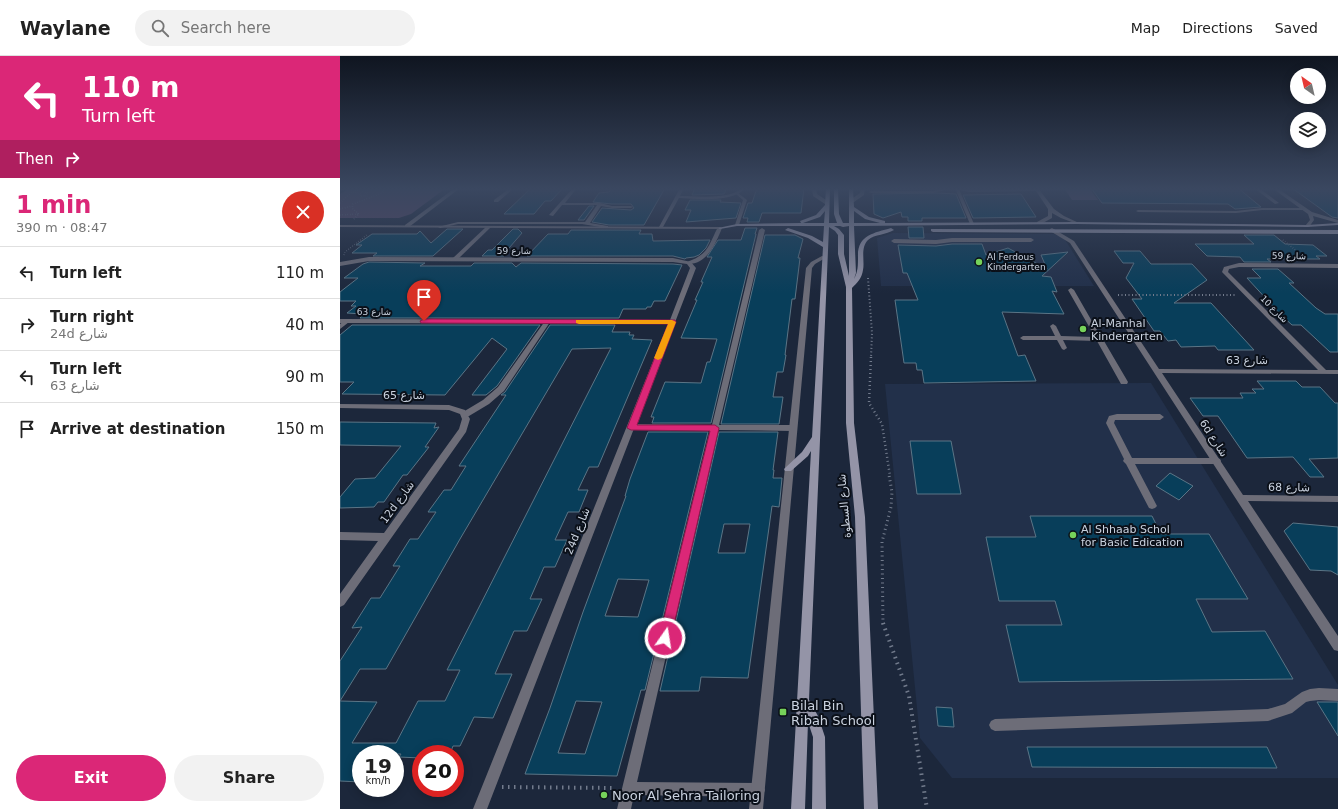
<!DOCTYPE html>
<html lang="en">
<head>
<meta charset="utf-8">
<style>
	body { margin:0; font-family:"DejaVu Sans",Vazirmatn,sans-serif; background:#f2f2f2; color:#222; height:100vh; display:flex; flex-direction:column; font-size:15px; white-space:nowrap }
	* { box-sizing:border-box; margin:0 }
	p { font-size:13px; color:#767676 }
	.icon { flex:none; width:22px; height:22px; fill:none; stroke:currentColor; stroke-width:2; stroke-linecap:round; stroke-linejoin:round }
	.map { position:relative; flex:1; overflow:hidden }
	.panel { display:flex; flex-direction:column; background:#fff; width:340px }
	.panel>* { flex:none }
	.guide { background:#db2777; color:#fff; overflow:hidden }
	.needle { width:26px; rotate:326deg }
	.buttons { position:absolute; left:950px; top:12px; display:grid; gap:8px }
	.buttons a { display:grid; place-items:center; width:36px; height:36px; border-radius:50%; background:#fff; box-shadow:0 2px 10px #0003; font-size:20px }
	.speed { position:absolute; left:12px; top:689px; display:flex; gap:8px; font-size:20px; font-weight:700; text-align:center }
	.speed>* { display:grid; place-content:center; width:52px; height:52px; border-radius:50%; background:#fff; box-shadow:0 2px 10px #0003; line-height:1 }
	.speed small { font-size:10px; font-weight:400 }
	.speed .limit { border:6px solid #d22; background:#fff; color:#111 }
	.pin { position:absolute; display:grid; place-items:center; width:34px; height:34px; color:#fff; margin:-41px -17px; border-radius:50% 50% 50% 0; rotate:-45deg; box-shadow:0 0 4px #0007 }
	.pin .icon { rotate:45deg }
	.me { position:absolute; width:44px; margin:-22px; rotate:13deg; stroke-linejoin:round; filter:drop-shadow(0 0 3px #0008) }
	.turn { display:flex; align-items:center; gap:14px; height:84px; padding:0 16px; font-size:18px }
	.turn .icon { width:52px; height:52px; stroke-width:2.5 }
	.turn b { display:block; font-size:28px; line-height:34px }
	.then { display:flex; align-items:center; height:38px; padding:0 16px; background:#0003; gap:8px; font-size:15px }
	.round { display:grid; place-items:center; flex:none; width:42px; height:42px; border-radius:21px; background:#f2f2f2 }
	.overview { display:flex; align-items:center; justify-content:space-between; height:68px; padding:0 16px }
	h1 { font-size:24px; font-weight:600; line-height:30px; color:#db2777 }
	.primary-button { display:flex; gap:8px; margin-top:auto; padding:8px 16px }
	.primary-button a { flex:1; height:46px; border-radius:24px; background:#db2777; color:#fff; font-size:16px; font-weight:600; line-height:46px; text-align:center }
	.primary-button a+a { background:#f2f2f2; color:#222 }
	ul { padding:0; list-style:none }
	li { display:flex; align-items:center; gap:12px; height:52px; padding:0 16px; border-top:1px solid #e0e0e0 }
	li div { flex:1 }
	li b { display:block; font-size:15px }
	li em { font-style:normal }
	header { display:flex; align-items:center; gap:24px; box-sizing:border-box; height:56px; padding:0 20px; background:#fff; border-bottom:1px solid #e0e0e0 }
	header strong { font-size:19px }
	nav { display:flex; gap:22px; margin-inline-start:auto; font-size:14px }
	.search { width:280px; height:36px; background:#f2f2f2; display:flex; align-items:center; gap:10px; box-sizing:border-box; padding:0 14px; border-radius:22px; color:#767676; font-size:15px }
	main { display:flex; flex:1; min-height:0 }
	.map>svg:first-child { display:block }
</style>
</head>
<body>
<header>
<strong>Waylane</strong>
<div class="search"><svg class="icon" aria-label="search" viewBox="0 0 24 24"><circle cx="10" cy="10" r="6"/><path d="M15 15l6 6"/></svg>Search here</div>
<nav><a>Map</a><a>Directions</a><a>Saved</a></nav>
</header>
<main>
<section class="panel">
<div class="guide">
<div class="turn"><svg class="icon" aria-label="left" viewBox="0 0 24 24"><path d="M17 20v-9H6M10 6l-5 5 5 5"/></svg><div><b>110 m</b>Turn left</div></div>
<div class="then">Then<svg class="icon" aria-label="right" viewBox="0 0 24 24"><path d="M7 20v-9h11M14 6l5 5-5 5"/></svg></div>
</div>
<div class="overview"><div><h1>1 min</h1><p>390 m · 08:47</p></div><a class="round" style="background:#d93025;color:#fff"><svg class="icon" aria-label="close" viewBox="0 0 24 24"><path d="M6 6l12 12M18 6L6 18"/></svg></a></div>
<ul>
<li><svg class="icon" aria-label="left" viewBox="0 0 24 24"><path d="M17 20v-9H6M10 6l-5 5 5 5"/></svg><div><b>Turn left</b></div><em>110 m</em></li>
<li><svg class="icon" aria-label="right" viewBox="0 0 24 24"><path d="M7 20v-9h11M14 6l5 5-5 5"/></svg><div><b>Turn right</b><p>24d شارع</p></div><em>40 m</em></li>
<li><svg class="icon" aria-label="left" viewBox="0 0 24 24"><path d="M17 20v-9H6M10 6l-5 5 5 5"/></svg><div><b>Turn left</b><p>شارع 63</p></div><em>90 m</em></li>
<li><svg class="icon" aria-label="arrive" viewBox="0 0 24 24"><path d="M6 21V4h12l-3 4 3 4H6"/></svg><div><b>Arrive at destination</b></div><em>150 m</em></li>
</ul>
<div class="primary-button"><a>Exit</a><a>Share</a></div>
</section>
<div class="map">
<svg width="998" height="753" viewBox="0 0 998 753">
	<rect width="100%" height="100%" fill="#1c273b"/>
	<g fill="#22304a">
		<polygon points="553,177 714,178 724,182 754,230 541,230 537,182"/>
		<polygon points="811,327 998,629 998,722 612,722 580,682 545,328"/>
	</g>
	<g fill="#594766">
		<polygon points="10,132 106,132 71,158 59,162 0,162 0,138"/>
		<polygon points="724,132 749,132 758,144 732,144"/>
	</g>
	<g fill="#083e5a" stroke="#5b7586" fill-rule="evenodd">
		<polygon points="191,132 223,132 211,145 205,145 194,158 164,158"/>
		<polygon points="272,132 325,132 304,169 269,169 252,166 262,152 291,154 294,152 291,148 272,148 253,146 259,137 269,136"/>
		<polygon points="355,132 387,132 384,138 352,139"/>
		<polygon points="417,132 464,132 461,157 422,157 419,166 407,166 408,162 403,162 408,147 412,147"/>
		<polygon points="533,132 595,132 596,133 533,134"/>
		<polygon points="751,132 898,132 921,151 895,153 888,148 762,147"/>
		<polygon points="952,132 998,132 998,162 992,161"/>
		<polygon points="597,137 616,138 626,162 582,162 582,165 568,165 568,161 562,161 561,156 543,162 534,158 533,138"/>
		<polygon points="681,138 696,161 633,162 623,139"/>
		<polygon points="350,144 381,144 380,146 401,147 396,162 346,166 351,154 345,154"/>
		<polygon points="249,150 254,150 244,164 238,164"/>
		<polygon points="568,171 583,171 584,182 569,182"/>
		<polygon points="405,172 417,172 415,178 416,178 371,367 312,367 314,361 311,361 325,326 361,327 367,306 370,306 377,283 341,282 357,244 355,244 363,226 361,226 372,201 367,201 378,184 401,184"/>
		<polygon points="107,173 123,173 93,200 33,200 37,197 12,197 22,189 16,189 32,178 77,178 80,175 91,187"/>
		<polygon points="173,173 178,173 182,177 163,199 164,200 142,200 148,194 152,194"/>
		<polygon points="231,174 301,174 299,178 312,178 313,185 370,184 366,192 359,199 354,201 346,202 345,203 333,200 187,200 208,178 228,178"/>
		<polygon points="425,179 455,179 463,183 458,202 460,202 455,243 452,243 445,299 446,299 443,316 437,316 433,341 443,341 439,368 381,368"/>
		<polygon points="904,179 934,179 945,188 973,189 987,200 976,200 980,203 927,203 931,206 904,206 900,201 867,200 855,188 914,188"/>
		<polygon points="612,188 642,188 646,199 668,192 707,213 701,199 728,196 702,220 711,221 717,236 712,235 724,258 662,256 678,300 685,299 696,325 584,327 582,314 577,314 576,307 564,307 555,244 578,244 567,217 563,217 558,189 596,190"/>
		<polygon points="774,195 800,195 811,208 852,208 867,224 834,247 871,247 914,294 878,294 875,290 841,291 836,284 828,285 820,275 814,275 792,243 802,243 786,222 794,207 783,207"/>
		<polygon points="29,206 85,207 80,210 131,210 134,207 172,207 176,211 181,207 333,208 342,209 325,245 314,245 311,251 307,251 306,253 283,253 279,262 20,262 24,258 7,257 16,250 11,250 16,245 0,245 0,236 18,222 4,222 23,208"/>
		<polygon points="912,213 938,213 954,227 949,227 976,252 985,258 998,258 998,296 990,296 961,269 952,269 941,259 907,222 921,222"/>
		<polygon points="12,269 200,269 157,330 146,339 132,339 167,293 152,282 105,339 2,338 14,326 0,326 0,279"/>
		<path d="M210,269H275L272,276H290L289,279H294L292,283L312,284L258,411H249L238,434H248L239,456H228L215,484H227L215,511H204L190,543H202L187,575H174L155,618H172L153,662L134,661L120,690H113L110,698H81V702L59,701L61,698H21V726L0,725V605L22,571L12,572L31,542H40L60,510H53L70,483H78L96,456H88L104,434H111L126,410H119L166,339H161L165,336ZM271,292L107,614H120L105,645H78L56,687H12L37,646L0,645L20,613H46L120,483L232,293Z"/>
		<polygon points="917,325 956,325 962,331 980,331 995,347 998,347 998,402 969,403 984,421 970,421 953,401 907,402 878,360 863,360 850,342 903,342 900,337 916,337 912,333 924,333"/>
		<polygon points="0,366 96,367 94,372 99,371 85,391 89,391 67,419 63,419 44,446 38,446 34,451 0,452 0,441 15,423 35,422 61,390 0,389"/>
		<path d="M308,376H368L305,634H301L277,720L185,718L210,652L243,556L286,440H285L290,423ZM278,523L309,524L298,561L265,560ZM236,645L262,646L245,698L218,697Z"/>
		<path d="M379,376H438L433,414H434L433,422H442L440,443L439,451L432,450L408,622L361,621L359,635H320ZM384,468H410L405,497H378Z"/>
		<polygon points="570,385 611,385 621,438 577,438"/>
		<polygon points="830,417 853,430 839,444 816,430"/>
		<polygon points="690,460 812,460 821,478 869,478 908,543 856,543 872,576 925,575 953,623 679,626 666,569 722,569 715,545 659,545 646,481 696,481"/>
		<polygon points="953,467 998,471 998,519 991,515 970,514 944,475"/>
		<polygon points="977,646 998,646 998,680"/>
		<polygon points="596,651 612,652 614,671 598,670"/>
		<polygon points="687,691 927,691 937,712 692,711"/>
	</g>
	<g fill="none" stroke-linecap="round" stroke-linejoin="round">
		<g stroke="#727b8c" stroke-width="1.5" stroke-dasharray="0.5 2" stroke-linecap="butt">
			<polyline points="15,134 28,136 25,140 29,141"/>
			<polyline points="13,136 21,137 20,140 25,140"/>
			<polyline points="0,147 16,132"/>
			<polyline points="0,153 12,150"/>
			<polyline points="0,159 19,158"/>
			<polyline points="14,163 19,158 12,152 13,148 42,137 44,135 43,132"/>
			<polyline points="943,184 964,201"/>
			<polyline points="4,199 5,196 28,178"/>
		</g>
		<g stroke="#727b8c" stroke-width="2" stroke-dasharray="1 2.5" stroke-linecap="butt">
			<polyline points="528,222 532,277 531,302"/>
			<polyline points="778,239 895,239"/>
		</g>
		<polyline stroke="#727b8c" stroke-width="2.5" stroke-dasharray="1 3" stroke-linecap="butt" points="531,301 529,347 542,368 550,420"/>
		<polyline stroke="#727b8c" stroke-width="3" stroke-dasharray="1 3.5" stroke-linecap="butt" points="543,568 542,486 551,451 552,436 549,419"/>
		<g stroke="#727b8c" stroke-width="4" stroke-dasharray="1.5 4.5" stroke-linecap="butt">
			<polyline points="543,567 569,640 587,753"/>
			<polyline points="162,731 275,732"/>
		</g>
		<g fill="#6d6d78" fill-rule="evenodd">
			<polygon points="170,132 174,132 158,146 154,146 154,144"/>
			<polygon points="233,132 237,132 225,147 260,147 272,150 291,150 293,151 291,152 272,152 261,150 250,167 268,170 268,171 266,172 242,168 118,168 100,172 98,171 118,166 245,166 257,149 222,149 213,160 209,159"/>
			<polygon points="606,132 613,132 593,137 531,137 529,136 531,135 593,135"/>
			<polygon points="615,132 619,133 634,168 634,169 630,168"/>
			<polygon points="914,132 919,132 939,147 935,148"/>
			<polygon points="398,137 407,144 399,169 397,170 395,169 403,144 396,138"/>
			<polygon points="922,152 964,152 966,153 964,154 922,154 896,157 798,156 796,155 798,154 896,155"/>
			<polygon points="147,170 151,171 117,204 113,204 113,202"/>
			<path d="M378,171L382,172C376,187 367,209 347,208V206C369,198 368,190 378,171Z"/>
			<polygon points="422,172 425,174 379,369 452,369 456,372 452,375 378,374 297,726 418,727 423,729 425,734 423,739 418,741 294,739 291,753 277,753 370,374 291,374 287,371 291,368 372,369 419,174"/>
			<polygon points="612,182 691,182 694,184 691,186 612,186 596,188 554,187 551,185 554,183 596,184"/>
			<polygon points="731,232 734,234 761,281 796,281 799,283 796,285 764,285 788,326 787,328 781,328 757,285 723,284 727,292 724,294 722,293 717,284 683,284 680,282 683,280 715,280 710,270 713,268 716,270 721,280 755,281 728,234"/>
			<polygon points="7,263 9,264 9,266 0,273 0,268"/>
			<polygon points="207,264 210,266 164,335 149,348 129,360 123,360 122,358 123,356 143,344 158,331 205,265"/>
			<polygon points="777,358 820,358 824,361 820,364 775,364 774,367 792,402 877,402 880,403 881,405 880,407 877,408 795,408 817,450 815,452 812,453 809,452 786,408 783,405 784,403 766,367 769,360"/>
			<polygon points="979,632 998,633 998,645 979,644 970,645 966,646 952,657 928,665 655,675 651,673 649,669 651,665 655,663 928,653 945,648 962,636 970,633"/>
		</g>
		<g fill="#6d6d78" fill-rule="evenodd">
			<polygon points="115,132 120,132 69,171 65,171 65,169"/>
			<path d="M340,132H344L340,140C357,140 389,144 402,132H406C392,147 358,143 339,142L323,171L319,172V171Z"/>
			<polygon points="472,132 476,132 477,138 489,146 489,148 485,148 473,140"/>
			<polygon points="521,132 525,132 524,139 514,146 510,146 510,144 520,137"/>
			<polygon points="611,132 629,134 698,132 714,153 724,160 739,167 737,168 721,162 712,157 712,162 701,168 697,168 697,166 708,160 708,153 696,135 629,136"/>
			<polygon points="932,132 937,132 972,156 998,164 998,167 973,160 974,164 969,171 965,171 965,170 970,164 968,158"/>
			<polygon points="712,172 734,185 819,313 978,314 882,216 884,211 899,207 998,208 998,212 899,211 889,213 888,216 986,314 998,314 998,318 822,317 903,439 998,440 998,446 908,445 998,580 998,595 994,594 730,187 710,175 710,173"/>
			<polygon points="482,200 487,201 475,208 472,212 423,753 409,753 466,212 471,206"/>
			<polygon points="29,201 333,202 351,206 356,212 147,753 133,753 328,268 0,267 0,263 330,264 350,212 347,208 333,206 29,205 0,210 0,206"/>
			<polygon points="0,348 109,349 125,354 130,363 126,376 4,549 0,551 0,538 38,485 0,484 0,476 44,477 119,373 122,363 120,358 109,354 0,352"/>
		</g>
		<polygon fill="#6d6d78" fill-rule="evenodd" points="0,169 380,171 382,172 380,173 0,171"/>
		<g fill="#9494a7" fill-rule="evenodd">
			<path d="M486,132H490L489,167H497L494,158V132H498L499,158L503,167H509V132H513L514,151L529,161L545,165V167L737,166L967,169L998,167V169L967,171L737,168L514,170L516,217L514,223C518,216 518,209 518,201C517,179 534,177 551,172L554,174C546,179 535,178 528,184C520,192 525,205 523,214C522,222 517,227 512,232L514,367L525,461L538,753H524L515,461L506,367V231L498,198V179L495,175L489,171L469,644L478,660L485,681L486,753H472L473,681L468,666L465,753H451L471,395L468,400L451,415H445L444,413L462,396L472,381L483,191L468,182L445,174L448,172L472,180L483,186L484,170H397L380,173L378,172L397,168L461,167L460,165L476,159L485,149ZM485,155L484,167H463L480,161ZM514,155L525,163L540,167H514ZM494,170H500L503,171L509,170V220L504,198V179L499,173Z"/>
			<polygon points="591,173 998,174 998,178 593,176 591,175"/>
		</g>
	</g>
	<linearGradient id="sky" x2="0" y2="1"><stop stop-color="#0f1520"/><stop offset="0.56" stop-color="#3a4760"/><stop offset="1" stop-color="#3a4760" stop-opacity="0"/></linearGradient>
	<rect width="998" height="237" fill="url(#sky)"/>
	<polygon fill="#db2777" stroke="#8e194d" points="84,263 335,264 336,266 297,369 375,369 379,372 330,586 325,588 321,586 319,582 370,375 291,374 287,372 328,268 81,267 80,265"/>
	<polygon fill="#f59e0b" points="236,264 332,264 336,266 322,302 318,304 314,302 328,268 239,268 236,267"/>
	<g fill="#76d25a" stroke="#0b1019" stroke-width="1.5">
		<circle cx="639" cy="206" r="4"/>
		<circle cx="743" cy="273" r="4"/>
		<circle cx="733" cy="479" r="4"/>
		<rect x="439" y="652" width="8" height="8" rx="2"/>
		<circle cx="264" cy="739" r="4"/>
	</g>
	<g text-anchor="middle" stroke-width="4" stroke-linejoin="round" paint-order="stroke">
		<g font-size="9" fill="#cad2df" stroke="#0b1019">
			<text x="174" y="198">شارع 59</text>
			<text transform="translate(949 200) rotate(1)" y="3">شارع 59</text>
			<text transform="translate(934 253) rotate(45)" y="3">شارع 10</text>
			<text x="34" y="259">شارع 63</text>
		</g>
		<g font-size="9" fill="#cad2df" stroke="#0b1019" text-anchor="start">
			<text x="647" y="204">Al Ferdous<tspan x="647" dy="10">Kindergarten</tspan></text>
		</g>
		<g font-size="11" fill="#cad2df" stroke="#0b1019" text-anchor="start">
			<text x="751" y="271">Al-Manhal<tspan x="751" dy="13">Kindergarten</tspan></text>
			<text x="741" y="477">Al Shhaab Schol<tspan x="741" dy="13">for Basic Edication</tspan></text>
		</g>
		<g font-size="11" fill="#cad2df" stroke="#0b1019">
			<text x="907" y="308">شارع 63</text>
			<text x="64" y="343">شارع 65</text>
			<text transform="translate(874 382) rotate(57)" y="4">6d شارع</text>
			<text transform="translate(949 431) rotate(1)" y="4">شارع 68</text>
			<text transform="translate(57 446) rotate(-54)" y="4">12d شارع</text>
			<text transform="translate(504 450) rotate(-95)" y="4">شارع السطوة</text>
			<text transform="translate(237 475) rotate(-68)" y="4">24d شارع</text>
		</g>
		<g font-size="13" fill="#cad2df" stroke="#0b1019" text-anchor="start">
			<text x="451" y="654">Bilal Bin<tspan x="451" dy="15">Ribah School</tspan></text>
			<text x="272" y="744">Noor Al Sehra Tailoring</text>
		</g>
	</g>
</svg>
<div class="buttons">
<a><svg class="needle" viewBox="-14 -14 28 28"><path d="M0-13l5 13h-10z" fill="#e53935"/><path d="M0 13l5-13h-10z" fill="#767676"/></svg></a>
<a><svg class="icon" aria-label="layers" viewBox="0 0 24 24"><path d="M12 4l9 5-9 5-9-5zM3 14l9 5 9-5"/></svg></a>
</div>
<div class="speed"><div>19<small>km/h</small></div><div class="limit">20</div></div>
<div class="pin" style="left:84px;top:265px;background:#d93025"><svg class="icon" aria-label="arrive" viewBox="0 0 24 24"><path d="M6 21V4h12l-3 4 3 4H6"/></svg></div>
<svg class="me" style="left:325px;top:582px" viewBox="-20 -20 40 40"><circle r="17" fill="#db2777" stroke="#fff" stroke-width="3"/><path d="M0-11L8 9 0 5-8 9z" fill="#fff"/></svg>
</div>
</main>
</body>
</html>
